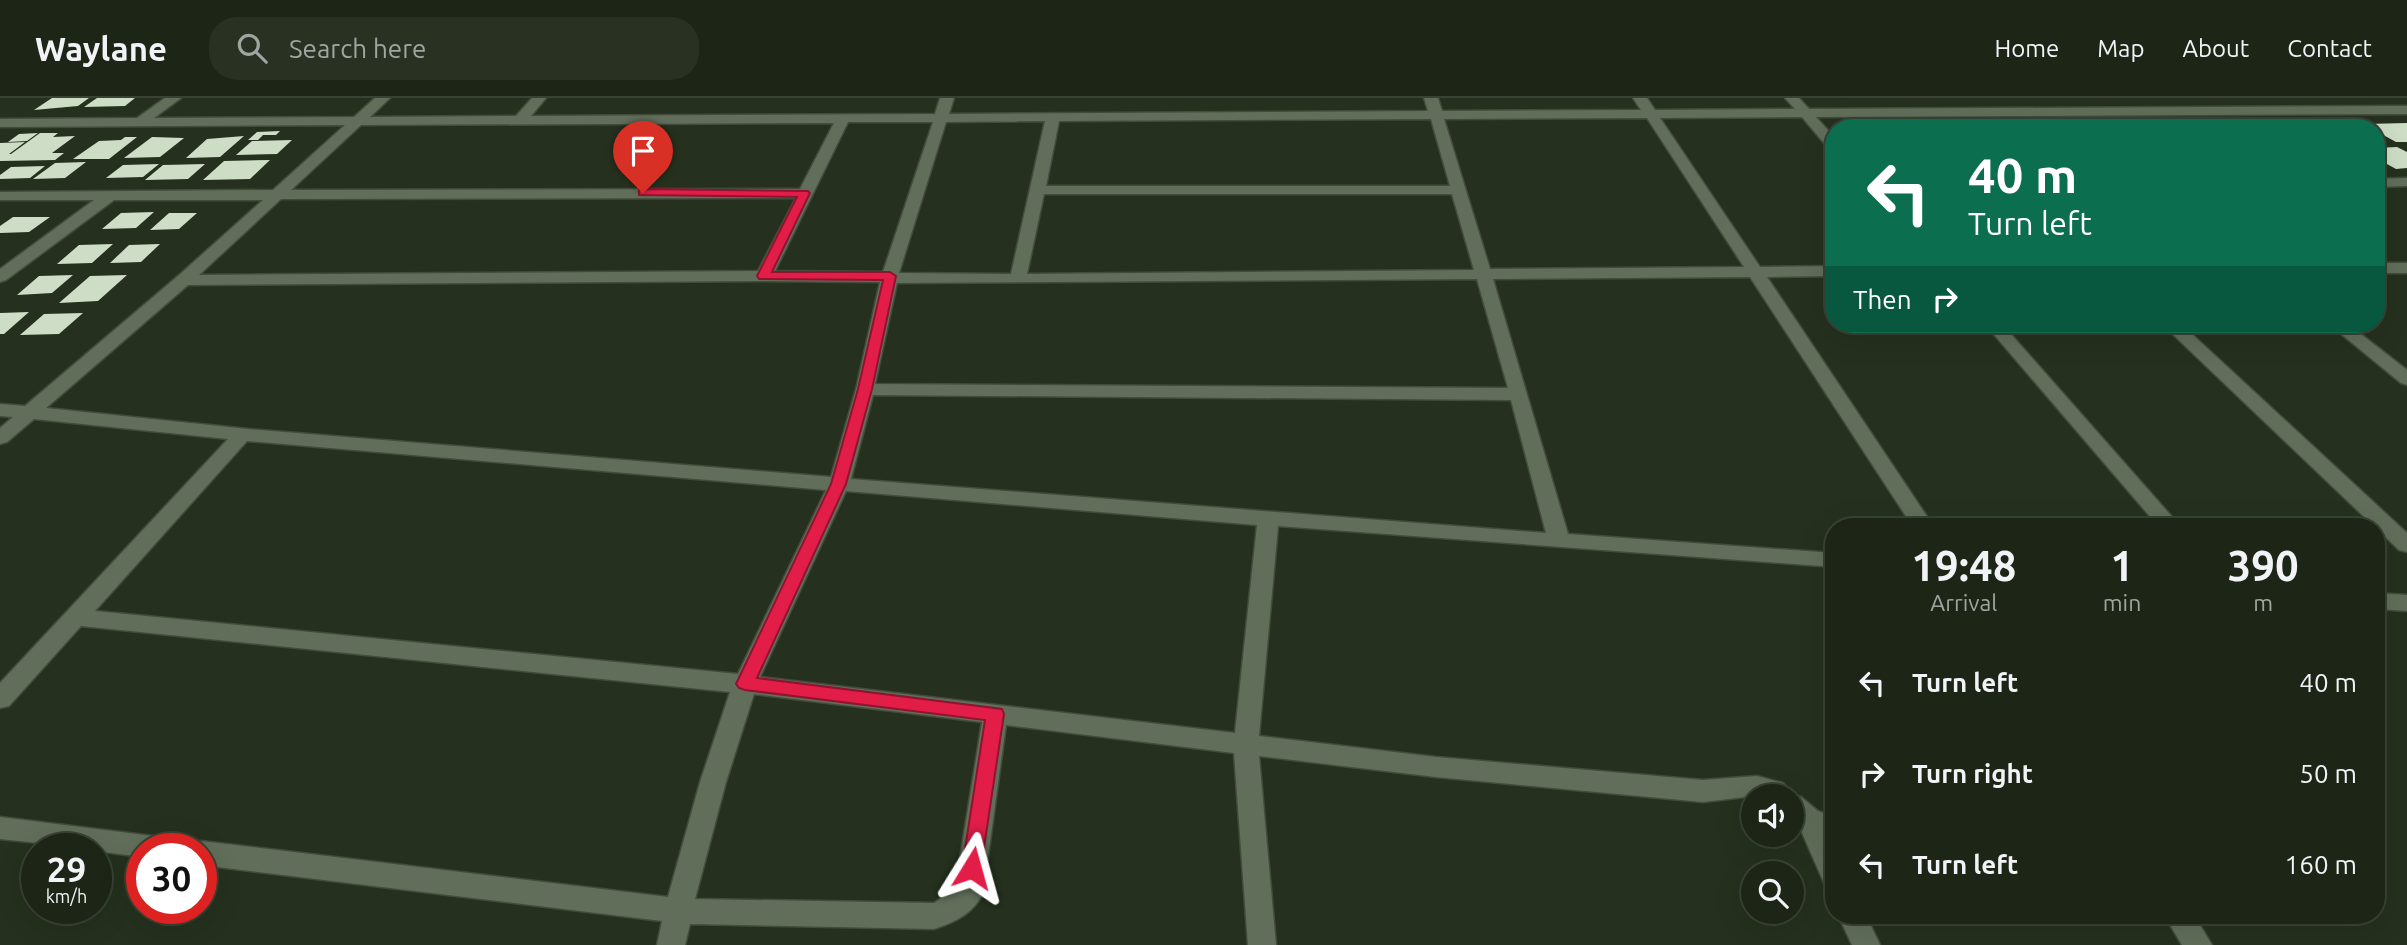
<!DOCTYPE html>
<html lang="en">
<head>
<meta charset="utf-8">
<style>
	body { margin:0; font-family:Ubuntu,sans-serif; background:#293123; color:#f1f3f6; height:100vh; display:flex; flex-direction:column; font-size:26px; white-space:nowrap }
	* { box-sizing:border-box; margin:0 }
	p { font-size:23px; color:#a0a5a1 }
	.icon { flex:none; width:38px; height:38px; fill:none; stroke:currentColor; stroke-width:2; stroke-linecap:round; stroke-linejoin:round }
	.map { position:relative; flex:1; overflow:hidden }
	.drawer { position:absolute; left:1825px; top:420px; width:560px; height:406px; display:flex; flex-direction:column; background:#1c2516; border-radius:28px; box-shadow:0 7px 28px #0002,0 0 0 2px #3a4235 }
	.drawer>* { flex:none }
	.banner { position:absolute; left:1825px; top:21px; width:560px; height:214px; border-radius:28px; box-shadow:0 7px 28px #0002,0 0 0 2px #3a4235; background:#0b6e4f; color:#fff; overflow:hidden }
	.fabs { position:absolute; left:1741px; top:686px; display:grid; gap:14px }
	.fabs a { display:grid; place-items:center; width:63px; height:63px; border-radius:50%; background:#1c2516; box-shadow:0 7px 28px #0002,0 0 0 2px #3a4235; font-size:35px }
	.speed { position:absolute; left:21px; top:735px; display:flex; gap:14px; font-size:35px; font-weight:700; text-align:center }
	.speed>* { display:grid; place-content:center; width:91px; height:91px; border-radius:50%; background:#1c2516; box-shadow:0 7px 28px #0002,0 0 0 2px #3a4235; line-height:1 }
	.speed small { font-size:18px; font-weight:400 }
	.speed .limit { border:10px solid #d22; background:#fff; color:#111 }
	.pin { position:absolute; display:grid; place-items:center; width:60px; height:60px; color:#fff; margin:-72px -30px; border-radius:50% 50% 50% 0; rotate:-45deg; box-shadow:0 0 7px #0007 }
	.pin .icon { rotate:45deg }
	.me { position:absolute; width:77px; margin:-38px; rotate:8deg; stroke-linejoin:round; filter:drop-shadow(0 0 5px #0008) }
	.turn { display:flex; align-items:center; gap:24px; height:147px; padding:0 28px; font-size:32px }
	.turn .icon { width:91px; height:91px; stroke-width:2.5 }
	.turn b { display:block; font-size:49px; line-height:60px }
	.then { display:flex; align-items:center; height:66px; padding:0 28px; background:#0003; gap:14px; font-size:26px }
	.eta { display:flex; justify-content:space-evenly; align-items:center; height:119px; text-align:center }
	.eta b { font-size:42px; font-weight:700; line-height:49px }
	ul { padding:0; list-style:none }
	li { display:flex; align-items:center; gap:21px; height:91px; padding:0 28px }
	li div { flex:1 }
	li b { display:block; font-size:26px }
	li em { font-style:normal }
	header { display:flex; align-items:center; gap:42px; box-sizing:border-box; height:98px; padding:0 35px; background:#1c2516; border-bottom:2px solid #3a4235 }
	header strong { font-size:33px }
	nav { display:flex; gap:38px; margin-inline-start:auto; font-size:24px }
	.search { width:490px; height:63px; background:#293123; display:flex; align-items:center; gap:18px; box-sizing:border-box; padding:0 24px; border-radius:28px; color:#a0a5a1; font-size:26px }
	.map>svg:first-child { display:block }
</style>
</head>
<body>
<header>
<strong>Waylane</strong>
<div class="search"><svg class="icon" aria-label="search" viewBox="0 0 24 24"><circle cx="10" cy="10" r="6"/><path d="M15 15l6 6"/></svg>Search here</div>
<nav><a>Home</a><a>Map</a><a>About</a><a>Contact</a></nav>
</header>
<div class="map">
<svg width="2407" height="847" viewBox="0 0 2407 847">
	<rect width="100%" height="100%" fill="#25311e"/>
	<g fill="#cedec6">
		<polygon points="52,0 89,0 78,8 34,12"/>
		<polygon points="97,0 135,0 125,8 84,9"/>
		<polygon points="2407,25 2407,44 2396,44 2376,33 2376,30 2365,26"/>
		<polygon points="280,33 276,37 263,37 258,42 248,42 257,34"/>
		<polygon points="38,35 27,43 8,44 19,36"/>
		<polygon points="40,35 58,35 53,39 75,38 52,55 64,55 55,62 0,63 0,45 25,44 9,56 11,56"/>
		<polygon points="244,38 220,59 186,60 207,41"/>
		<polygon points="125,39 137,39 109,61 73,61 99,43 121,42"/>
		<polygon points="152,39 184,40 160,59 124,60"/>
		<polygon points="292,42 277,56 236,57 252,43"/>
		<polygon points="2397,49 2407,54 2407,70 2396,71 2376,60 2376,50"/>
		<polygon points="270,62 250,81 203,82 224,63"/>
		<polygon points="86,64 65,80 33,81 55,65"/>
		<polygon points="159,66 143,79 106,80 123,67"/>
		<polygon points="205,66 188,81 145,82 163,67"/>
		<polygon points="45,68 30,80 0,81 0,77 11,69"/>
		<polygon points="154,114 136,130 102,131 121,115"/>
		<polygon points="169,115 197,115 179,131 150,132"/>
		<polygon points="13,119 50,119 29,134 0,135 0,128"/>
		<polygon points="113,146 92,165 57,166 79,147"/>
		<polygon points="160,146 141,164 110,165 129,147"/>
		<polygon points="73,177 52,195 17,197 39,178"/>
		<polygon points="127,177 98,203 59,205 90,178"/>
		<polygon points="29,214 4,236 0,236 0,215"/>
		<polygon points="83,215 59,236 20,237 44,216"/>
	</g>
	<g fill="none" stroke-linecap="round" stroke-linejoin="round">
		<g stroke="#424c3b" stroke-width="3">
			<g id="street">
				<path d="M165,0H181L154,20L354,19L375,0H390L370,19L516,18L532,0H546L531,18L935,16L940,0H954L949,16L1428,13L1424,0H1438L1442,13L1641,12L1633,0H1647L1655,12L1795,11L1785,0H1799L1809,11L2407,8V16L1816,19L1834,39V52L1829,51L1802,19L1660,20L1760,169L1834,168V178L1767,179L1934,429H1913L1750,179L1493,181L1568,436L1834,455V469L1278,428L1259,638L1436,659L1703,682L1757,678L1783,685L1793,697L1801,699L1818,713L1834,719V741L1831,740L1834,747V789L1824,785L1799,728L1792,722V698H1754L1703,704L1436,679L1259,658L1276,847H1248L1234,655L1006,627L983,795C973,816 955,824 934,831L690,826L685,847H657L662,823L201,767V751H190L191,747L201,743L668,799L700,684L730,594L81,528L9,608L0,610V585L228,341L34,321L7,344L0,346V330L13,319L0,318V306L25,308L178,178L263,102H114L6,182L0,184V171L94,102H0V94L273,92L345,27L0,29V21L137,20ZM1647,20L1744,169L1490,171L1444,21ZM1431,21L1450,88H1046L1059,23ZM1045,23L1011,176L899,175L946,24ZM848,24H933L883,174L775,173ZM834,25L800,91L291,92L361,27ZM1044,96H1452L1474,172L1027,176ZM796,100L758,173L199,177L281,101ZM1477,181L1508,290L875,286L897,185ZM764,183L880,184L856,291L831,379L248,331L46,310L188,187ZM873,297L1511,302L1546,435L851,381ZM247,343L826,392L738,576L95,513ZM846,393L1257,427L1235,635L760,579ZM754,596L982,624L955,791L934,805L695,801L726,684Z"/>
				<polygon points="2407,80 2407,88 2376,89 2376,81"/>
				<rect x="2376" y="165" width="31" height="10"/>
				<polygon points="1985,226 2002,226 2181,429 2159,429"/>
				<polygon points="2162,226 2181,226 2407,435 2407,454 2399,452"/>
				<polygon points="2329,226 2348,226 2407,272 2407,287 2401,285"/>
				<polygon points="2376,495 2407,497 2407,513 2376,511"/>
				<polygon points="0,719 169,740 179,743 182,751 142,751 142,759 96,753 96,751 0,741"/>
				<polygon points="1838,817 1866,817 1880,847 1852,847"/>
				<polygon points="2164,817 2194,817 2212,847 2182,847"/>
			</g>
		</g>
		<use href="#street" fill="#616f5a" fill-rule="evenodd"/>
	</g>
	<polygon fill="#e11d48" stroke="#92132f" stroke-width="2" points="643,91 808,93 810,95 772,174 890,174 896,178 872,291 846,386 757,580 1002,611 1004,616 980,776 972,779 965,776 962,770 985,622 745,592 739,590 736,586 831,386 858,291 883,182 759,181 757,178 797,99 639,97 639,92"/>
</svg>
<div class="fabs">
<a><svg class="icon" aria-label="sound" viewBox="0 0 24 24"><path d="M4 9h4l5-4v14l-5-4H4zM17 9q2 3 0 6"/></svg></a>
<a><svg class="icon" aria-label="search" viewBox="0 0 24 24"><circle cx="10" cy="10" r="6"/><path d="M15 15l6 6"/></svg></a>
</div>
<div class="speed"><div>29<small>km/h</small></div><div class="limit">30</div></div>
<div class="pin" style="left:643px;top:95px;background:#d93025"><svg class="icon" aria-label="arrive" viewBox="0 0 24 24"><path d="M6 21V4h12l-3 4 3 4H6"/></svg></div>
<svg class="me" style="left:972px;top:770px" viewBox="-20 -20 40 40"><path d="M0-17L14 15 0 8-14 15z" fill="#e11d48" stroke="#fff" stroke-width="4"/></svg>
<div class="banner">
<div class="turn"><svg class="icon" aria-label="left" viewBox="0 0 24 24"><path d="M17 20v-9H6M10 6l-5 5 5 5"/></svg><div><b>40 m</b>Turn left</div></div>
<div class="then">Then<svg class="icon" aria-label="right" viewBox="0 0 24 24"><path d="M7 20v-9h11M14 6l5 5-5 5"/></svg></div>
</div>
<section class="drawer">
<div class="eta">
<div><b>19:48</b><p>Arrival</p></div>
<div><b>1</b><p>min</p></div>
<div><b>390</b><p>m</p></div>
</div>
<ul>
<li><svg class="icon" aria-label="left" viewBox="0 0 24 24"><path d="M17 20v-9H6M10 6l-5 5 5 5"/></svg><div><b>Turn left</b></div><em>40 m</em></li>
<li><svg class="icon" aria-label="right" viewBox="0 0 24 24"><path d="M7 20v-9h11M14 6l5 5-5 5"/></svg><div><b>Turn right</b></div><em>50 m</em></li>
<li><svg class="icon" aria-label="left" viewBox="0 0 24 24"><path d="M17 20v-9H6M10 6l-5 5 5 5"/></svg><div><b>Turn left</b></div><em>160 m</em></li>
</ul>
</section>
</div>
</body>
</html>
